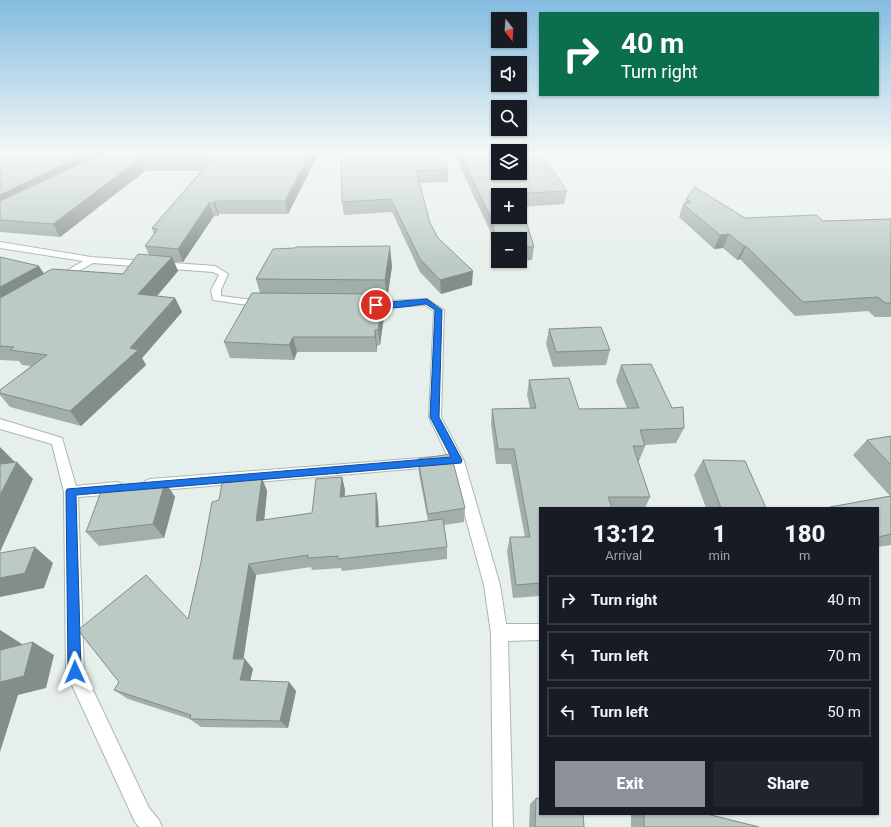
<!DOCTYPE html>
<html lang="en">
<head>
<meta charset="utf-8">
<style>
	body { margin:0; font-family:Roboto,sans-serif; background:#20242c; color:#f1f3f6; height:100vh; display:flex; flex-direction:column; font-size:15px; white-space:nowrap }
	* { box-sizing:border-box; margin:0 }
	p { font-size:13px; color:#9ea1a6 }
	.icon { flex:none; width:22px; height:22px; fill:none; stroke:currentColor; stroke-width:2; stroke-linecap:round; stroke-linejoin:round }
	.map { position:relative; flex:1; overflow:hidden }
	.panel { position:absolute; left:539px; top:507px; width:340px; height:308px; display:flex; flex-direction:column; background:#171b24; border-radius:0px; box-shadow:0 1px 3px #0004 }
	.panel>* { flex:none }
	.guide { position:absolute; left:539px; top:12px; width:340px; height:84px; border-radius:0px; box-shadow:0 1px 3px #0004; background:#0b6e4f; color:#fff; overflow:hidden }
	.needle { width:26px; rotate:163deg }
	.controls { position:absolute; left:491px; top:12px; display:grid; gap:8px }
	.controls a { display:grid; place-items:center; width:36px; height:36px; border-radius:0px; background:#171b24; box-shadow:0 1px 3px #0004; font-size:20px }
	.pin { position:absolute; display:grid; place-items:center; width:34px; height:34px; color:#fff; margin:-17px; border:2px solid #fff; border-radius:50%; box-shadow:0 1px 4px #0007 }
	.me { position:absolute; width:44px; margin:-22px; rotate:359deg; stroke-linejoin:round; filter:drop-shadow(0 0 3px #0008) }
	.turn { display:flex; align-items:center; gap:14px; height:84px; padding:0 16px; font-size:18px }
	.turn .icon { width:52px; height:52px; stroke-width:2.5 }
	.turn b { display:block; font-size:28px; line-height:34px }
	.eta { display:flex; justify-content:space-evenly; align-items:center; height:68px; text-align:center }
	.eta b { font-size:24px; font-weight:800; line-height:28px }
	.cta { display:flex; gap:8px; margin-top:auto; padding:8px 16px }
	.cta a { flex:1; height:46px; border-radius:0px; background:#8c9099; color:#fff; font-size:16px; font-weight:800; line-height:46px; text-align:center }
	.cta a+a { background:#20242c; color:#f1f3f6 }
	ul { padding:0; list-style:none }
	li { display:flex; align-items:center; gap:12px; height:50px; margin:0 8px 6px; padding:0 8px; border:2px solid #363941; border-radius:0px }
	li div { flex:1 }
	li b { display:block; font-size:15px }
	li em { font-style:normal }
	.map>svg:first-child { display:block }
</style>
</head>
<body>
<div class="map">
<svg width="891" height="827" viewBox="0 0 891 827">
	<rect width="100%" height="100%" fill="#e6efeb"/>
	<g fill="none" stroke-linecap="round" stroke-linejoin="round">
		<g stroke="#a8b8b2" stroke-width="2">
			<g id="minor">
				<polygon points="0,242 91,257 215,266 228,274 221,290 221,296 262,301 267,304 262,307 213,300 211,290 219,275 213,272 93,263 61,281 56,278 58,276 83,261 0,248"/>
				<polygon points="427,299 444,310 441,417 464,461 500,585 506,624 540,624 540,640 508,641 513,827 493,827 491,633 484,585 450,461 429,417 434,311 425,305 369,308 364,305 369,302"/>
				<polygon points="0,419 62,438 76,486 117,482 122,484 124,488 122,492 117,494 78,497 84,671 149,808 159,820 162,827 139,827 135,822 66,672 64,492 52,444 0,429"/>
				<polygon points="434,457 439,458 441,462 439,466 434,467 150,491 145,489 143,485 145,481 150,479"/>
			</g>
		</g>
		<use href="#minor" fill="#fff" fill-rule="evenodd"/>
	</g>
	<g fill="#a1aea9">
		<polygon points="0,152 319,153 288,214 219,214 218,216 214,216 183,262 174,262 178,271 157,296 175,298 182,312 142,358 146,365 81,426 10,407 0,395 0,390 31,366 22,365 19,361 0,360 0,257 44,274 123,274 149,255 145,246 154,234 152,228 201,171 145,171 60,237 0,232"/>
		<polygon points="341,152 448,169 448,182 419,183 430,223 438,238 472,285 441,294 420,272 392,212 344,215 342,202"/>
		<polygon points="458,152 498,152 567,191 564,204 520,207 520,195 498,195 534,247 532,260 520,261 520,239 498,239 498,261 496,261 490,231 458,162"/>
		<polygon points="686,199 745,218 823,221 891,219 891,317 875,317 868,311 795,316 740,259 737,260 723,248 714,249 679,217 683,204 685,204"/>
		<polygon points="392,266 387,300 384,300 385,309 380,345 377,346 377,352 297,352 294,360 230,358 224,342 260,293 256,279"/>
		<polygon points="549,329 610,350 606,365 553,367 546,344"/>
		<polygon points="621,365 672,408 684,428 676,443 645,445 645,446 639,461 638,461 650,497 645,508 540,508 540,596 513,598 507,551 510,537 525,537 511,464 496,464 491,424 492,409 530,408 527,395 529,380 579,409 627,408 616,381"/>
		<polygon points="891,436 891,545 878,547 878,508 829,508 830,507 890,496 853,455 867,440"/>
		<polygon points="418,459 465,508 464,522 444,525 447,547 447,559 342,571 341,568 312,570 311,567 256,575 243,659 253,669 250,681 289,682 296,691 288,728 201,727 190,719 128,699 114,690 188,619 201,562 219,500 262,478 267,491 264,520 312,513 342,477 345,490 344,496 376,493 378,506 379,527 428,521 419,474"/>
		<polygon points="703,460 766,508 706,508 694,475"/>
		<polygon points="165,482 175,497 164,538 99,546 86,532"/>
		<polygon points="536,798 584,827 529,827 530,804"/>
		<polygon points="631,814 707,814 759,827 631,827"/>
	</g>
	<g fill="#838d89">
		<polygon points="90,152 119,152 0,211 0,195"/>
		<polygon points="311,152 319,152 319,153 288,214 285,201"/>
		<polygon points="140,159 145,171 60,237 53,224"/>
		<polygon points="215,201 219,214 218,216 213,203"/>
		<polygon points="209,203 214,216 183,262 178,249"/>
		<polygon points="729,234 723,248 714,249 720,235"/>
		<polygon points="390,246 392,266 387,300 385,280"/>
		<polygon points="744,246 746,246 740,259 737,260"/>
		<polygon points="172,257 178,271 146,309 138,294"/>
		<polygon points="39,266 48,280 0,308 0,287"/>
		<polygon points="473,271 472,285 441,294 440,280"/>
		<polygon points="384,294 385,309 380,345 378,330"/>
		<polygon points="175,298 182,312 142,358 146,365 81,426 70,411 130,348"/>
		<polygon points="375,330 377,346 377,352 375,337"/>
		<polygon points="293,337 297,352 294,360 289,345"/>
		<polygon points="0,447 16,463 17,462 33,479 0,552"/>
		<polygon points="342,477 345,490 344,509 340,497"/>
		<polygon points="262,478 267,491 263,533 256,521"/>
		<polygon points="165,482 175,497 164,538 153,524"/>
		<polygon points="376,493 378,506 379,540 376,527"/>
		<polygon points="35,547 53,563 44,588 0,597 0,578"/>
		<polygon points="249,564 256,575 242,669 233,659"/>
		<polygon points="0,630 22,644 16,664 0,656"/>
		<polygon points="33,642 54,655 46,688 18,695 0,752 0,682"/>
		<polygon points="245,659 253,669 248,689 240,680"/>
		<polygon points="289,682 296,691 288,728 280,721"/>
	</g>
	<g fill="#bbcac4" stroke="#838d89">
		<polygon points="0,152 90,152 0,195"/>
		<polygon points="105,152 311,152 285,201 215,201 213,203 209,203 178,249 145,246 158,229 152,228 212,160 140,159 53,224 0,220 0,201"/>
		<polygon points="341,152 439,152 448,169 416,171 430,223 438,238 473,271 440,280 420,259 391,199 342,202"/>
		<polygon points="459,152 498,152 498,173 520,173 520,152 540,152 567,191 510,194 510,195 498,195 498,217 520,217 520,211 526,221 534,247 520,247 520,239 498,239 498,247 491,218"/>
		<polygon points="695,187 745,218 816,215 823,221 891,219 891,303 885,303 878,297 803,302 746,246 744,246 729,234 720,235 683,204 691,202 686,199"/>
		<polygon points="390,246 385,280 256,279 273,249 295,248 296,247"/>
		<polygon points="138,254 172,257 138,294 175,298 130,348 138,350 70,411 0,393 0,390 47,355 10,350 14,347 0,346 0,298 52,269 123,274"/>
		<polygon points="0,257 39,266 0,287"/>
		<polygon points="252,293 384,294 378,330 375,330 375,337 293,337 289,345 224,342"/>
		<polygon points="601,327 610,350 556,352 549,329"/>
		<polygon points="651,364 672,408 683,407 684,428 640,430 645,446 633,446 650,497 608,497 612,508 540,508 540,583 516,585 510,537 530,537 514,449 498,449 492,409 536,408 529,380 569,378 579,409 639,408 621,365"/>
		<polygon points="891,436 891,465 867,440"/>
		<polygon points="451,454 465,508 428,514 418,459"/>
		<polygon points="703,460 745,461 766,508 721,508"/>
		<polygon points="17,462 0,495 0,464"/>
		<polygon points="342,477 340,497 376,493 376,527 443,519 447,547 338,559 338,556 308,558 308,555 249,564 233,659 245,659 240,680 289,682 280,721 190,719 191,715 114,690 119,682 78,630 146,575 188,619 201,562 212,502 219,500 222,483 262,478 256,521 312,513 316,479"/>
		<polygon points="165,482 153,524 86,532 102,489"/>
		<polygon points="891,496 891,534 878,537 878,508 831,508 830,507"/>
		<polygon points="35,547 25,573 0,578 0,553"/>
		<polygon points="33,642 24,676 0,682 0,650"/>
		<polygon points="536,798 540,799 540,814 583,814 584,827 535,827"/>
		<polygon points="644,814 707,814 759,827 644,827"/>
	</g>
	<linearGradient id="sky" x2="0" y2="1"><stop stop-color="#84bce0"/><stop offset="0.57" stop-color="#f4f8f6"/><stop offset="1" stop-color="#f4f8f6" stop-opacity="0"/></linearGradient>
	<rect width="891" height="268" fill="url(#sky)"/>
	<path fill="#1a73e8" stroke="#114b97" d="M427,299L442,310L439,417L462,460L461,463L76,495L81,672L79,677L75,679L70,677L68,672L66,492L67,489L451,457L430,417L435,310L426,304C414,305 381,312 373,305C376,302 419,300 427,299Z"/>
</svg>
<div class="controls">
<a><svg class="needle" viewBox="-14 -14 28 28"><path d="M0-13l5 13h-10z" fill="#e53935"/><path d="M0 13l5-13h-10z" fill="#9ea1a6"/></svg></a>
<a><svg class="icon" aria-label="sound" viewBox="0 0 24 24"><path d="M4 9h4l5-4v14l-5-4H4zM17 9q2 3 0 6"/></svg></a>
<a><svg class="icon" aria-label="search" viewBox="0 0 24 24"><circle cx="10" cy="10" r="6"/><path d="M15 15l6 6"/></svg></a>
<a><svg class="icon" aria-label="layers" viewBox="0 0 24 24"><path d="M12 4l9 5-9 5-9-5zM3 14l9 5 9-5"/></svg></a>
<a>+</a>
<a>−</a>
</div>
<div class="pin" style="left:376px;top:305px;background:#d93025"><svg class="icon" aria-label="arrive" viewBox="0 0 24 24"><path d="M6 21V4h12l-3 4 3 4H6"/></svg></div>
<svg class="me" style="left:75px;top:672px" viewBox="-20 -20 40 40"><path d="M0-17L14 15 0 8-14 15z" fill="#1a73e8" stroke="#fff" stroke-width="4"/></svg>
<div class="guide">
<div class="turn"><svg class="icon" aria-label="right" viewBox="0 0 24 24"><path d="M7 20v-9h11M14 6l5 5-5 5"/></svg><div><b>40 m</b>Turn right</div></div>
</div>
<section class="panel">
<div class="eta">
<div><b>13:12</b><p>Arrival</p></div>
<div><b>1</b><p>min</p></div>
<div><b>180</b><p>m</p></div>
</div>
<ul>
<li><svg class="icon" aria-label="right" viewBox="0 0 24 24"><path d="M7 20v-9h11M14 6l5 5-5 5"/></svg><div><b>Turn right</b></div><em>40 m</em></li>
<li><svg class="icon" aria-label="left" viewBox="0 0 24 24"><path d="M17 20v-9H6M10 6l-5 5 5 5"/></svg><div><b>Turn left</b></div><em>70 m</em></li>
<li><svg class="icon" aria-label="left" viewBox="0 0 24 24"><path d="M17 20v-9H6M10 6l-5 5 5 5"/></svg><div><b>Turn left</b></div><em>50 m</em></li>
</ul>
<div class="cta"><a>Exit</a><a>Share</a></div>
</section>
</div>
</body>
</html>
